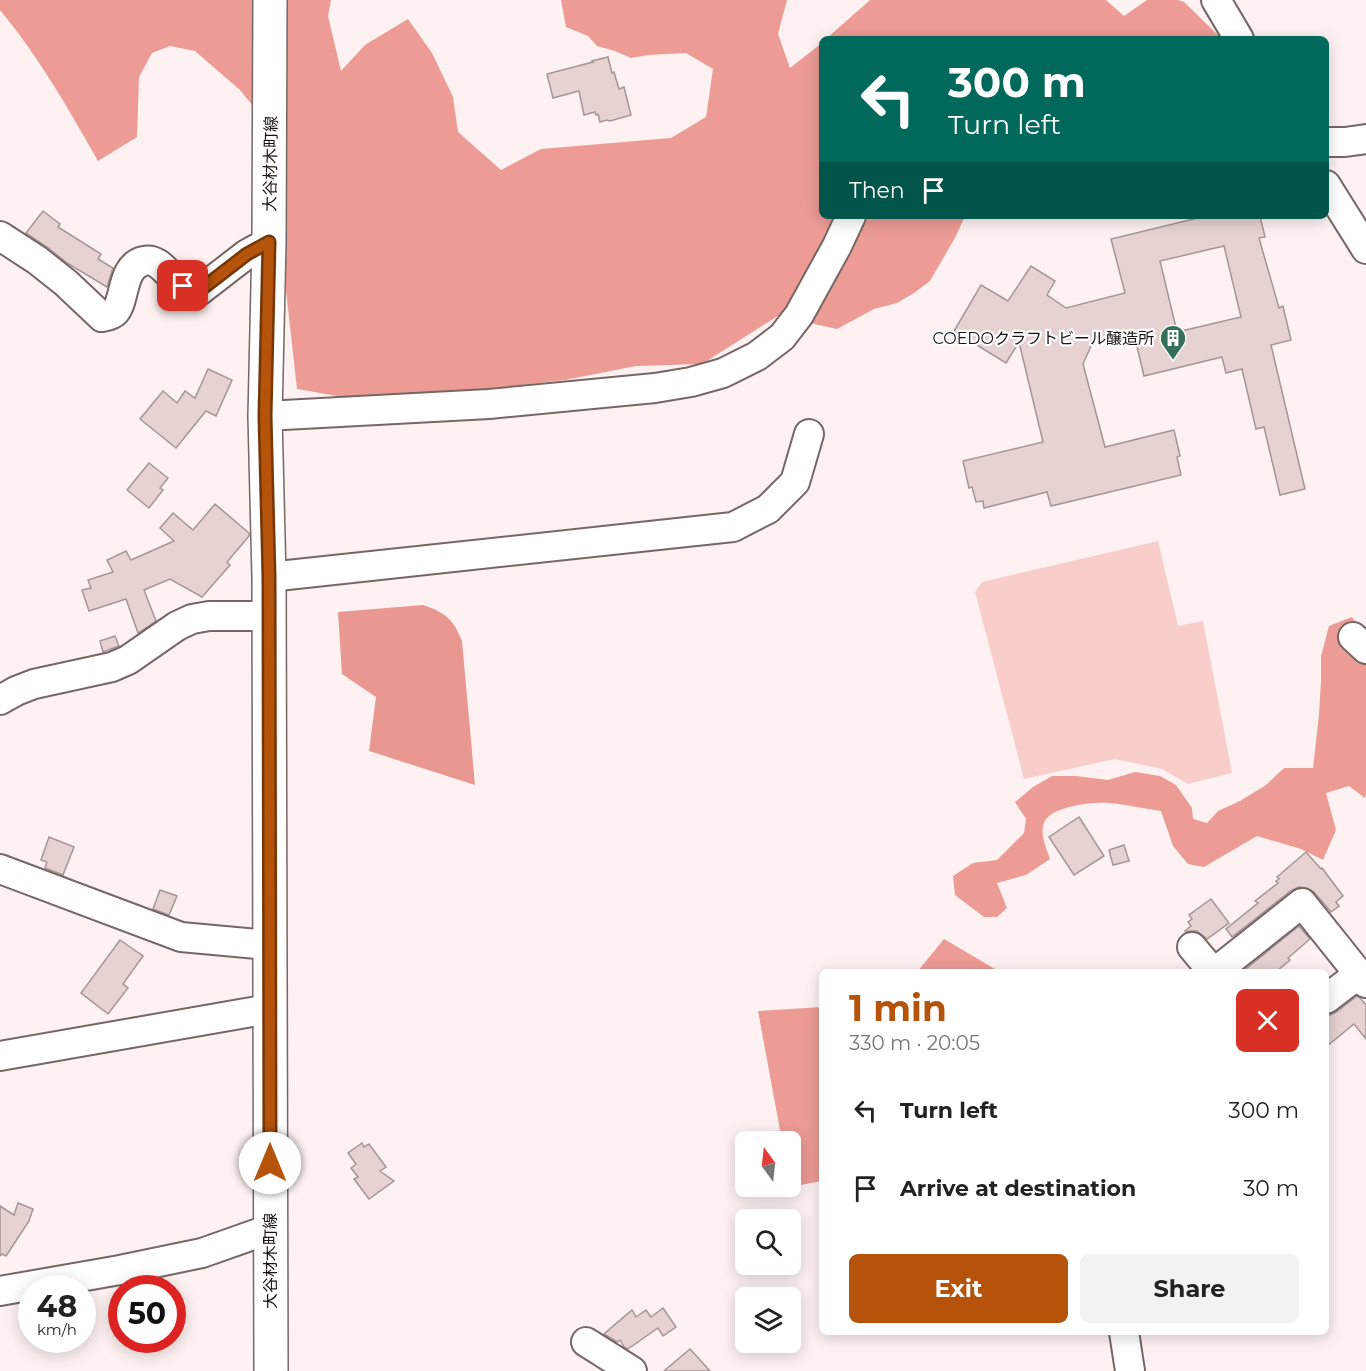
<!DOCTYPE html>
<html lang="en">
<head>
<meta charset="utf-8">
<style>
	body { margin:0; font-family:Montserrat,"Noto Sans JP",sans-serif; background:#f2f2f2; color:#222; height:100vh; display:flex; flex-direction:column; font-size:22px; white-space:nowrap }
	* { box-sizing:border-box; margin:0 }
	p { font-size:20px; color:#767676 }
	.icon { flex:none; width:33px; height:33px; fill:none; stroke:currentColor; stroke-width:2; stroke-linecap:round; stroke-linejoin:round }
	.map { position:relative; flex:1; overflow:hidden }
	.drawer { position:absolute; left:819px; top:969px; width:510px; height:366px; display:flex; flex-direction:column; background:#fff; border-radius:9px; box-shadow:0 3px 15px #0003 }
	.drawer>* { flex:none }
	.hud { position:absolute; left:819px; top:36px; width:510px; height:183px; border-radius:9px; box-shadow:0 3px 15px #0003; background:#00695c; color:#fff; overflow:hidden }
	.needle { width:39px; rotate:345deg }
	.fabs { position:absolute; left:735px; top:1131px; display:grid; gap:12px }
	.fabs a { display:grid; place-items:center; width:66px; height:66px; border-radius:9px; background:#fff; box-shadow:0 3px 15px #0003; font-size:30px }
	.speed { position:absolute; left:18px; top:1275px; display:flex; gap:12px; font-size:30px; font-weight:700; text-align:center }
	.speed>* { display:grid; place-content:center; width:78px; height:78px; border-radius:50%; background:#fff; box-shadow:0 3px 15px #0003; line-height:1 }
	.speed small { font-size:15px; font-weight:400 }
	.speed .limit { border:9px solid #d22; background:#fff; color:#111 }
	.pin { position:absolute; display:grid; place-items:center; width:51px; height:51px; color:#fff; margin:-26px; border-radius:12px; box-shadow:0 3px 9px #0006 }
	.me { position:absolute; width:66px; margin:-33px; rotate:0deg; stroke-linejoin:round; filter:drop-shadow(0 0 4px #0008) }
	.turn { display:flex; align-items:center; gap:21px; height:126px; padding:0 30px; font-size:27px }
	.turn .icon { width:78px; height:78px; stroke-width:2.5 }
	.turn b { display:block; font-size:42px; line-height:51px }
	.then { display:flex; align-items:center; height:57px; padding:0 30px; background:#0003; gap:12px; font-size:22px }
	.round { display:grid; place-items:center; flex:none; width:63px; height:63px; border-radius:9px; background:#f2f2f2 }
	.headline { display:flex; align-items:center; justify-content:space-between; height:102px; padding:0 30px }
	h1 { font-size:36px; font-weight:700; line-height:45px; color:#b45309 }
	.action { display:flex; gap:12px; margin-top:auto; padding:12px 30px }
	.action a { flex:1; height:69px; border-radius:9px; background:#b45309; color:#fff; font-size:24px; font-weight:700; line-height:69px; text-align:center }
	.action a+a { background:#f2f2f2; color:#222 }
	ul { padding:0; list-style:none }
	li { display:flex; align-items:center; gap:18px; height:78px; padding:0 30px }
	li div { flex:1 }
	li b { display:block; font-size:22px }
	li em { font-style:normal }
	.map>svg:first-child { display:block }
</style>
</head>
<body>
<div class="map">
<svg width="1366" height="1371" viewBox="0 0 1366 1371">
	<rect width="100%" height="100%" fill="#fdf2f1"/>
	<polygon fill="#f9ceca" points="1158,541 1178,626 1203,621 1232,773 1188,784 1162,769 1115,759 1024,779 975,592 982,582"/>
	<g fill="#ed9b95">
		<path d="M0,0H331L328,16L341,71L365,45L408,19L432,53L453,97L458,132L501,170L541,149L671,138L706,117L713,69L686,53L648,55L631,58L615,51L597,46L588,36L566,27L561,0H787L778,34L790,68L822,43V216H965L956,236L930,281L914,293L897,303L874,309L837,329L778,316L702,364L636,366L565,380L485,389L419,393L360,400L297,389L285,282L279,138L240,90L195,51L170,46L152,53L139,77L137,137L98,161C68,108 39,57 0,10Z"/>
		<polygon points="870,0 1106,0 1124,16 1147,0 1178,0 1184,2 1222,39 826,39"/>
		<path d="M1352,617L1366,636V794L1365,798L1349,786L1326,793L1336,830L1323,860L1301,849L1257,836L1204,867L1188,864L1173,846L1161,811C1144,809 1126,804 1109,803C1092,802 1045,806 1043,827C1041,837 1047,850 1050,859L1026,875L997,883L1007,908L997,917H984L955,895L953,876L973,863L997,860L1024,833L1026,819L1015,802L1033,787L1052,776H1076L1108,780L1135,772L1160,776L1176,785L1192,808L1193,819L1207,823L1218,811L1240,801L1266,785L1284,768H1313L1319,715L1321,681V656L1329,626Z"/>
		<polygon points="944,939 1000,972 917,972"/>
		<polygon points="822,1007 822,1181 790,1187 790,1142 782,1141 758,1011"/>
	</g>
	<path fill="#e89791" d="M423,605C445,612 454,620 462,641L475,785L369,751L376,697L342,674L338,612Z"/>
	<g fill="#e5d2d1" stroke="#a79594" stroke-width="1.5" fill-rule="evenodd">
		<polygon points="608,57 612,73 614,72 619,89 624,87 631,115 610,121 607,120 600,122 598,114 596,115 595,112 584,115 579,91 553,98 547,74 593,62 592,61"/>
		<polygon points="43,211 60,224 58,227 101,254 98,259 113,268 107,287 67,263 47,247 26,233"/>
		<path d="M1206,216H1260L1265,237L1259,238L1279,308L1283,306L1291,340L1271,345L1305,489L1280,495L1264,427L1256,429L1242,369L1226,373L1222,357L1144,376L1134,334L1092,344L1083,364L1105,447L1174,430L1180,456L1177,457L1181,475L1051,506L1047,492L984,508L983,501L976,502L972,487L969,488L963,461L1043,442L1019,342L1006,363L954,331L981,285L1008,301L1031,266L1055,281L1047,295L1066,308L1125,293L1111,239ZM1224,246L1241,317L1177,332L1160,261Z"/>
		<polygon points="208,369 232,380 216,416 206,411 176,448 140,419 163,391 177,403 185,391 195,398"/>
		<polygon points="149,463 168,478 160,488 163,490 149,508 127,490"/>
		<polygon points="215,504 249,533 249,536 227,562 230,565 202,597 170,579 144,590 156,621 138,633 126,599 89,611 82,590 91,588 88,580 113,572 107,560 126,551 131,560 174,541 160,528 173,513 193,530"/>
		<polygon points="115,636 119,646 103,652 100,641"/>
		<polygon points="1079,817 1104,856 1074,875 1049,837"/>
		<polygon points="49,837 74,847 63,875 45,868 47,862 41,860"/>
		<polygon points="1124,845 1129,861 1113,865 1109,850"/>
		<polygon points="1306,852 1321,869 1322,868 1343,896 1336,902 1339,906 1331,912 1314,892 1307,888 1299,887 1292,890 1232,937 1226,929 1258,903 1255,901 1278,883 1276,881 1279,879 1277,877"/>
		<polygon points="160,890 177,896 169,915 153,909"/>
		<polygon points="1211,899 1229,923 1207,939 1197,931 1190,931 1186,932 1185,931 1191,926 1188,922 1192,919 1189,915"/>
		<polygon points="1299,926 1310,939 1288,958 1290,960 1276,972 1242,972"/>
		<polygon points="120,940 143,956 123,984 128,988 108,1014 81,993"/>
		<polygon points="1357,996 1361,999 1366,1005 1366,1039 1354,1024 1326,1047 1326,1017 1336,1012"/>
		<polygon points="362,1143 364,1147 369,1144 386,1167 380,1171 394,1181 369,1199 354,1179 358,1177 351,1168 356,1164 348,1153"/>
		<polygon points="18,1203 33,1209 29,1221 6,1256 2,1254 0,1256 0,1206 14,1215"/>
		<polygon points="663,1308 676,1327 663,1336 658,1328 628,1349 624,1347 620,1340 617,1342 604,1334 632,1310 636,1317 646,1310 651,1317"/>
		<polygon points="690,1349 710,1371 664,1371"/>
	</g>
	<g fill="none" stroke-linecap="round" stroke-linejoin="round">
		<g stroke="#766665" stroke-width="32">
			<g id="minor">
				<polyline points="1216,0 1239,39"/>
				<polyline points="1326,142 1345,142 1366,139"/>
				<polyline points="1326,185 1366,249"/>
				<path d="M0,236L37,260L66,283L102,317C107,316 112,315 115,312C126,299 121,266 144,261C160,257 169,278 182,285C187,288 194,289 199,291L247,254L269,242"/>
				<polyline points="265,416 489,404 655,388 691,382 723,373 757,356 782,337 799,315 837,246 851,216"/>
				<polyline points="269,577 733,527 768,509 795,482 809,434"/>
				<polyline points="1353,637 1366,649"/>
				<polyline points="0,700 16,691 34,684 112,667 128,660 177,626 192,619 209,616 269,616"/>
				<polyline points="0,869 181,937 269,945"/>
				<polyline points="1192,947 1213,972"/>
				<polyline points="1215,972 1302,903 1366,983"/>
				<polyline points="1326,999 1359,974"/>
				<polyline points="0,1056 269,1009"/>
				<polyline points="0,1291 120,1270 202,1253 270,1229"/>
				<polyline points="1124,1332 1130,1371"/>
				<polyline points="586,1342 632,1371"/>
			</g>
		</g>
		<g stroke="#766665" stroke-width="36">
			<polyline id="major" points="270,0 269,242 265,416 269,577 271,1371"/>
		</g>
		<use href="#minor" stroke="#fff" stroke-width="28"/>
		<use href="#major" stroke="#fff" stroke-width="33"/>
	</g>
	<g fill="none" stroke-linecap="round" stroke-linejoin="round">
		<g stroke="#753606" stroke-width="15">
			<polyline id="route" points="183,286 199,291 247,254 269,242 265,416 269,577 270,1163"/>
		</g>
		<use href="#route" stroke="#b45309" stroke-width="10"/>
	</g>
	<defs>
		<g id="building-pin" transform="scale(1.35)"><path d="M0 17L-7.5 6A9.5 9.5 0 1 1 7.5 6Z" fill="#346f58" stroke="#fff"/><path d="M-4-6H4V6H1V3H-1V6H-4ZM-2.5-4.3h1.7v1.8h-1.7ZM.8-4.3h1.7v1.8H.8ZM-2.5-1h1.7V.8h-1.7ZM.8-1h1.7V.8H.8Z" fill="#fff"/></g>
	</defs>
	<g fill-rule="evenodd">
		<use href="#building-pin" x="1173" y="338"/>
	</g>
	<g text-anchor="middle" stroke-width="4.5" stroke-linejoin="round" paint-order="stroke">
		<g font-size="16" fill="#191312" stroke="#fff">
			<text transform="translate(270 164) rotate(-89)" y="6">大谷材木町線</text>
			<text transform="translate(270 1261) rotate(-90)" y="6">大谷材木町線</text>
		</g>
		<g font-size="16" fill="#191312" stroke="#fff" text-anchor="end">
			<text x="1154" y="344">COEDOクラフトビール醸造所</text>
		</g>
	</g>
</svg>
<div class="fabs">
<a><svg class="needle" viewBox="-14 -14 28 28"><path d="M0-13l5 13h-10z" fill="#e53935"/><path d="M0 13l5-13h-10z" fill="#767676"/></svg></a>
<a><svg class="icon" aria-label="search" viewBox="0 0 24 24"><circle cx="10" cy="10" r="6"/><path d="M15 15l6 6"/></svg></a>
<a><svg class="icon" aria-label="layers" viewBox="0 0 24 24"><path d="M12 4l9 5-9 5-9-5zM3 14l9 5 9-5"/></svg></a>
</div>
<div class="speed"><div>48<small>km/h</small></div><div class="limit">50</div></div>
<div class="pin" style="left:183px;top:286px;background:#d93025"><svg class="icon" aria-label="arrive" viewBox="0 0 24 24"><path d="M6 21V4h12l-3 4 3 4H6"/></svg></div>
<svg class="me" style="left:270px;top:1163px" viewBox="-20 -20 40 40"><circle r="19" fill="#fff"/><path d="M0-13L10 11 0 6-10 11z" fill="#b45309"/></svg>
<div class="hud">
<div class="turn"><svg class="icon" aria-label="left" viewBox="0 0 24 24"><path d="M17 20v-9H6M10 6l-5 5 5 5"/></svg><div><b>300 m</b>Turn left</div></div>
<div class="then">Then<svg class="icon" aria-label="arrive" viewBox="0 0 24 24"><path d="M6 21V4h12l-3 4 3 4H6"/></svg></div>
</div>
<section class="drawer">
<div class="headline"><div><h1>1 min</h1><p>330 m · 20:05</p></div><a class="round" style="background:#d93025;color:#fff"><svg class="icon" aria-label="close" viewBox="0 0 24 24"><path d="M6 6l12 12M18 6L6 18"/></svg></a></div>
<ul>
<li><svg class="icon" aria-label="left" viewBox="0 0 24 24"><path d="M17 20v-9H6M10 6l-5 5 5 5"/></svg><div><b>Turn left</b></div><em>300 m</em></li>
<li><svg class="icon" aria-label="arrive" viewBox="0 0 24 24"><path d="M6 21V4h12l-3 4 3 4H6"/></svg><div><b>Arrive at destination</b></div><em>30 m</em></li>
</ul>
<div class="action"><a>Exit</a><a>Share</a></div>
</section>
</div>
</body>
</html>
